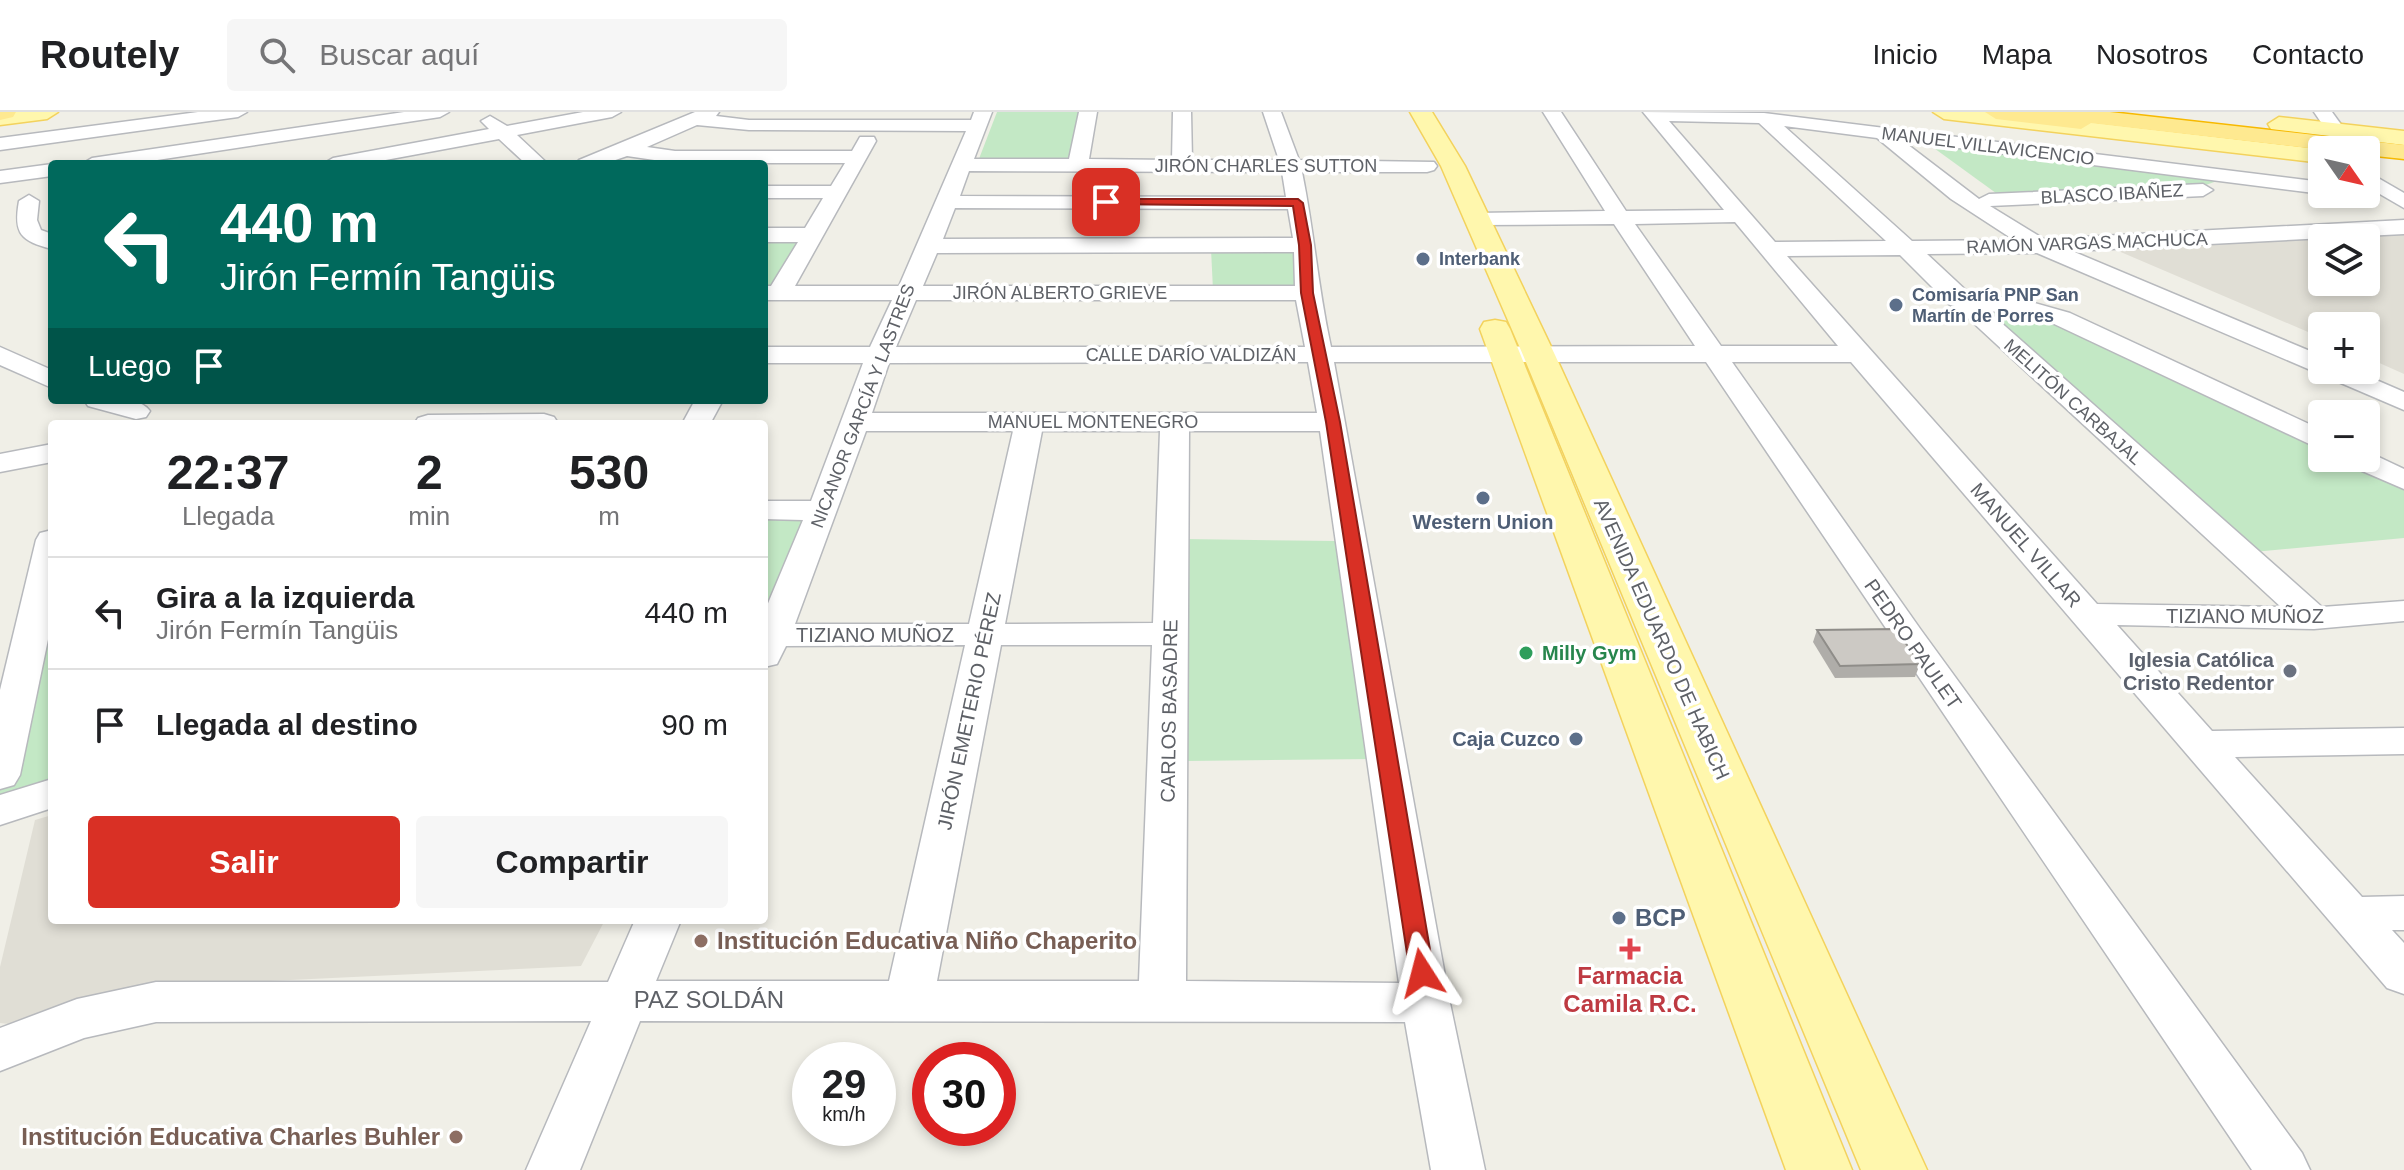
<!DOCTYPE html>
<html lang="es">
<head>
<meta charset="utf-8">
<style>
	body { margin:0; font-family:Helvetica,sans-serif; background:#f6f6f6; color:#202124; height:100vh; display:flex; flex-direction:column; font-size:30px; white-space:nowrap }
	* { box-sizing:border-box; margin:0 }
	p { font-size:26px; color:#757577 }
	.icon { flex:none; width:44px; height:44px; fill:none; stroke:currentColor; stroke-width:2; stroke-linecap:round; stroke-linejoin:round }
	.map { position:relative; flex:1; overflow:hidden }
	.panel { position:absolute; left:48px; top:308px; width:720px; height:504px; display:flex; flex-direction:column; background:#fff; border-radius:8px; box-shadow:0 4px 12px #0003 }
	.panel>* { flex:none }
	.top-card { position:absolute; left:48px; top:48px; width:720px; height:244px; border-radius:8px; box-shadow:0 4px 12px #0003; background:#00695c; color:#fff; overflow:hidden }
	.needle { width:52px; rotate:124deg }
	.tools { position:absolute; left:2308px; top:24px; display:grid; gap:16px }
	.tools a { display:grid; place-items:center; width:72px; height:72px; border-radius:8px; background:#fff; box-shadow:0 4px 12px #0003; font-size:40px }
	.speed { position:absolute; left:792px; top:930px; display:flex; gap:16px; font-size:40px; font-weight:700; text-align:center }
	.speed>* { display:grid; place-content:center; width:104px; height:104px; border-radius:50%; background:#fff; box-shadow:0 4px 12px #0003; line-height:1 }
	.speed small { font-size:20px; font-weight:400 }
	.speed .limit { border:12px solid #d22; background:#fff; color:#111 }
	.pin { position:absolute; display:grid; place-items:center; width:68px; height:68px; color:#fff; margin:-34px; border-radius:16px; box-shadow:0 4px 12px #0006 }
	.me { position:absolute; width:88px; margin:-44px; rotate:351deg; stroke-linejoin:round; filter:drop-shadow(0 0 6px #0008) }
	.turn { display:flex; align-items:center; gap:28px; height:168px; padding:0 40px; font-size:36px }
	.turn .icon { width:104px; height:104px; stroke-width:2.5 }
	.turn b { display:block; font-size:56px; line-height:68px }
	.then { display:flex; align-items:center; height:76px; padding:0 40px; background:#0003; gap:16px; font-size:30px }
	.eta { display:flex; justify-content:space-evenly; align-items:center; height:136px; text-align:center }
	.eta b { font-size:48px; font-weight:700; line-height:56px }
	.button { display:flex; gap:16px; margin-top:auto; padding:16px 40px }
	.button a { flex:1; height:92px; border-radius:8px; background:#d93025; color:#fff; font-size:32px; font-weight:700; line-height:92px; text-align:center }
	.button a+a { background:#f6f6f6; color:#202124 }
	ul { padding:0; list-style:none }
	li { display:flex; align-items:center; gap:24px; height:112px; padding:0 40px; border-top:2px solid #e0e0e0 }
	li div { flex:1 }
	li b { display:block; font-size:30px }
	li em { font-style:normal }
	header { display:flex; align-items:center; gap:48px; box-sizing:border-box; height:112px; padding:0 40px; background:#fff; border-bottom:2px solid #e0e0e0 }
	header strong { font-size:38px }
	nav { display:flex; gap:44px; margin-inline-start:auto; font-size:28px }
	.search { width:560px; height:72px; background:#f6f6f6; display:flex; align-items:center; gap:20px; box-sizing:border-box; padding:0 28px; border-radius:8px; color:#757577; font-size:30px }
	.map>svg:first-child { display:block }
</style>
</head>
<body>
<header>
<strong>Routely</strong>
<div class="search"><svg class="icon" aria-label="search" viewBox="0 0 24 24"><circle cx="10" cy="10" r="6"/><path d="M15 15l6 6"/></svg>Buscar aquí</div>
<nav><a>Inicio</a><a>Mapa</a><a>Nosotros</a><a>Contacto</a></nav>
</header>
<div class="map">
<svg width="2404" height="1058" viewBox="0 0 2404 1058">
	<rect width="100%" height="100%" fill="#f0efe7"/>
	<g fill="#e0ded5" fill-rule="evenodd">
		<path d="M2404,121V262L2366,245V214H2322V226L2109,135ZM2322,126H2366V170H2322Z"/>
		<polygon points="52,703 52,808 605,808 581,854 122,876 18,913 0,911 0,855 35,708"/>
	</g>
	<g fill="#c3e8c5">
		<polygon points="997,0 1083,0 1070,52 977,52"/>
		<polygon points="1927,31 2196,64 2217,69 2200,75 2000,84"/>
		<polygon points="764,126 802,126 769,179 764,179"/>
		<polygon points="1293,136 1299,178 1213,178 1211,137"/>
		<polygon points="1980,194 2048,206 2322,337 2322,346 2341,346 2404,376 2404,426 2243,441"/>
		<polygon points="764,398 823,399 764,544"/>
		<polygon points="1184,427 1336,429 1373,647 1187,649"/>
		<polygon points="52,432 52,681 0,698 0,663"/>
	</g>
	<g fill="none" stroke-linecap="round" stroke-linejoin="round">
		<g stroke="#b7b9bd" stroke-width="3">
			<g id="minor">
				<polygon points="198,0 247,0 238,5 0,38 0,26"/>
				<polygon points="404,0 449,0 440,5 131,52 82,52 92,46"/>
				<polygon points="583,0 621,0 612,5 517,23 548,52 526,52 499,27 364,52 323,52 333,46 489,17 481,9 490,4 507,14"/>
				<path d="M695,0H719L716,4L749,8H971L974,0H992L974,47H1069L1079,0H1097L1089,47L1172,48L1173,0H1191L1192,48H1279L1263,0H1281L1299,48L1434,50L1437,54L1434,58L1427,60H1302C1314,118 1318,177 1331,235L1695,234L1614,112L1477,113L1466,107L1477,101L1605,99L1543,0H1561L1626,99L1724,98L1643,0L1764,1L2322,70V82L1903,29L1979,87L1989,82L2203,72L2213,78L2203,84L1990,94L2044,127L2404,108V122L2072,139L2322,244V258H2353L2404,280V298L2037,141L1927,142L1970,182L2024,188L2070,201L2322,318V338L2052,211L2022,202L1988,199L2322,495L2404,489V509L2314,517L2117,513L2212,619L2404,616V642L2235,645L2362,785L2404,784V818H2392L2404,831V882L2387,876L1851,250H1732L1921,518L2302,1041L2310,1058H2252L1706,250H1334L1450,891L1485,1058H1431L1405,910L640,909L580,1058H526L591,909L156,910L84,926L0,959V916L77,887L156,870H608L635,808H681L656,869H889L965,533L786,534L777,552L764,555V501L803,408L764,407V389H811L863,251H764V235H870L892,188H764V174H771L798,130H764V116H805L823,86H764V74H831L845,51H675L627,44L604,52H576L579,48ZM1669,9L1759,11L1886,129L1775,130ZM697,13L749,18L966,19L899,174H795L876,29L874,25H860L852,39H675L647,35ZM1784,14L1877,26L1951,87L2014,128L1912,129ZM969,59L1282,60L1286,85L960,84ZM955,96L1288,97L1293,126L943,127ZM1735,110L1838,234H1721L1635,112ZM1294,140L1295,174H923L937,141ZM1900,143L1950,193L1955,194L2281,495L2097,492L1787,144ZM916,188H1296L1305,235H896ZM1308,250L1317,301H872L889,251ZM866,319H1013L969,512H795ZM1042,319H1160L1153,511L1005,512ZM1189,319H1320L1399,871L1186,869ZM1001,533H1152L1139,869H937Z"/>
				<polygon points="2314,0 2332,0 2345,18 2343,22 2329,22"/>
				<polygon points="52,52 52,64 0,71 0,59"/>
				<polygon points="2366,59 2404,81 2404,96 2366,74"/>
				<path d="M29,83L39,89L37,108L41,118L52,122V137C21,129 13,122 19,89Z"/>
				<polygon points="0,235 52,258 52,276 0,253"/>
				<path d="M84,288C103,288 138,282 150,299L146,305L136,307L88,294Z"/>
				<polygon points="695,288 723,288 710,312 682,312"/>
				<polygon points="544,302 554,305 558,311 414,312 418,306 428,303"/>
				<polygon points="52,332 52,350 0,360 0,342"/>
				<polygon points="2366,339 2404,357 2404,377 2346,352 2342,346 2366,346"/>
				<polygon points="52,418 52,508 20,663 14,673 0,677 0,578 36,428 40,421"/>
				<polygon points="52,667 52,696 0,713 0,683"/>
			</g>
		</g>
		<g stroke="#f3d25d" stroke-width="3">
			<g id="major">
				<polygon points="0,0 58,0 47,7 0,13"/>
				<polygon points="1410,0 1432,0 1465,54 1555,243 1927,1058 1861,1058 1523,243 1441,54"/>
				<polygon points="1933,0 2001,0 2326,38 2322,38 2322,51 1944,7"/>
				<polygon points="2279,5 2404,19 2404,33 2271,17 2268,12"/>
				<polygon points="1495,208 1506,210 1510,217 1852,1058 1786,1058 1480,217 1484,210"/>
			</g>
		</g>
		<g stroke="#f7b900" stroke-width="3">
			<g id="highway">
				<polygon points="0,0 16,0 13,5 0,8"/>
				<polygon points="1985,0 2110,0 2404,33 2404,47 2366,43 2366,38 2325,38 2091,11 2081,17 1996,7"/>
			</g>
		</g>
		<use href="#minor" fill="#fff" fill-rule="evenodd"/>
		<use href="#major" fill="#fff7ad" fill-rule="evenodd"/>
		<use href="#highway" fill="#fee990" fill-rule="evenodd"/>
	</g>
	<polygon fill="#afada9" points="1817,518 1920,552 1915,565 1835,566 1813,530"/>
	<polygon fill="#ccc9c4" stroke="#8f8d89" stroke-width="2" points="1896,517 1920,552 1840,554 1817,518"/>
	<polygon fill="#d93025" stroke="#8d1f18" stroke-width="2" points="1106,87 1298,87 1303,91 1311,133 1313,181 1340,310 1434,861 1430,868 1422,871 1413,868 1410,861 1326,310 1301,181 1299,133 1293,94 1102,92 1102,88"/>
	<g fill="#5c6f8a" stroke="#fff" stroke-width="3">
		<circle cx="1423" cy="147" r="8"/>
		<circle cx="1896" cy="193" r="8"/>
		<circle cx="1483" cy="386" r="8"/>
		<circle cx="1576" cy="627" r="8"/>
		<circle cx="1619" cy="806" r="8"/>
	</g>
	<circle fill="#2e9e5b" stroke="#fff" stroke-width="3" cx="1526" cy="541" r="8"/>
	<circle fill="#6b7280" stroke="#fff" stroke-width="3" cx="2290" cy="559" r="8"/>
	<g fill="#8d6e63" stroke="#fff" stroke-width="3">
		<circle cx="701" cy="829" r="8"/>
		<circle cx="456" cy="1025" r="8"/>
	</g>
	<path fill="#e0444e" stroke="#fff" stroke-width="3" d="M1626 825h8v8h8v8h-8v8h-8v-8h-8v-8h8z"/>
	<g text-anchor="middle" stroke-width="7" stroke-linejoin="round" paint-order="stroke">
		<g font-size="18" fill="#5e6167" stroke="#fff">
			<text transform="translate(1988 34) rotate(7)" y="6">MANUEL VILLAVICENCIO</text>
			<text x="1266" y="60">JIRÓN CHARLES SUTTON</text>
			<text transform="translate(2112 82) rotate(-3)" y="6">BLASCO IBAÑEZ</text>
			<text transform="translate(2087 131) rotate(-2)" y="6">RAMÓN VARGAS MACHUCA</text>
			<text x="1060" y="187">JIRÓN ALBERTO GRIEVE</text>
			<text x="1191" y="249">CALLE DARÍO VALDIZÁN</text>
			<text transform="translate(2073 290) rotate(42)" y="6">MELITÓN CARBAJAL</text>
			<text transform="translate(863 294) rotate(-69)" y="6">NICANOR GARCÍA Y LASTRES</text>
			<text x="1093" y="316">MANUEL MONTENEGRO</text>
		</g>
		<g font-size="18" font-weight="bold" fill="#4e5e75" stroke="#fff" text-anchor="start">
			<text x="1439" y="153">Interbank</text>
			<text x="1912" y="189">Comisaría PNP San<tspan x="1912" dy="21">Martín de Porres</tspan></text>
		</g>
		<g font-size="20" font-weight="bold" fill="#4e5e75" stroke="#fff">
			<text x="1483" y="417">Western Union</text>
			<text x="1560" y="634" text-anchor="end">Caja Cuzco</text>
		</g>
		<g font-size="20" fill="#5e6167" stroke="#fff">
			<text transform="translate(2026 433) rotate(49)" y="7">MANUEL VILLAR</text>
			<text x="2245" y="511">TIZIANO MUÑOZ</text>
			<text x="875" y="530">TIZIANO MUÑOZ</text>
			<text transform="translate(1662 527) rotate(66)" y="7">AVENIDA EDUARDO DE HABICH</text>
			<text transform="translate(1913 532) rotate(55)" y="7">PEDRO PAULET</text>
			<text transform="translate(969 599) rotate(-78)" y="7">JIRÓN EMETERIO PÉREZ</text>
			<text transform="translate(1169 599) rotate(-89)" y="7">CARLOS BASADRE</text>
		</g>
		<g font-size="20" font-weight="bold" fill="#27864d" stroke="#fff" text-anchor="start">
			<text x="1542" y="548">Milly Gym</text>
		</g>
		<g font-size="20" font-weight="bold" fill="#5b616d" stroke="#fff" text-anchor="end">
			<text x="2274" y="555">Iglesia Católica<tspan x="2274" dy="23">Cristo Redentor</tspan></text>
		</g>
		<g font-size="24" font-weight="bold" fill="#4e5e75" stroke="#fff" text-anchor="start">
			<text x="1635" y="814">BCP</text>
		</g>
		<g font-size="24" font-weight="bold" fill="#785e54" stroke="#fff" text-anchor="start">
			<text x="717" y="837">Institución Educativa Niño Chaperito</text>
			<text x="440" y="1033" text-anchor="end">Institución Educativa Charles Buhler</text>
		</g>
		<g font-size="24" font-weight="bold" fill="#be3a42" stroke="#fff">
			<text x="1630" y="872">Farmacia<tspan x="1630" dy="28">Camila R.C.</tspan></text>
		</g>
		<g font-size="24" fill="#5e6167" stroke="#fff">
			<text x="709" y="896">PAZ SOLDÁN</text>
		</g>
	</g>
</svg>
<div class="tools">
<a><svg class="needle" viewBox="-14 -14 28 28"><path d="M0-13l5 13h-10z" fill="#e53935"/><path d="M0 13l5-13h-10z" fill="#757577"/></svg></a>
<a><svg class="icon" aria-label="layers" viewBox="0 0 24 24"><path d="M12 4l9 5-9 5-9-5zM3 14l9 5 9-5"/></svg></a>
<a>+</a>
<a>−</a>
</div>
<div class="speed"><div>29<small>km/h</small></div><div class="limit">30</div></div>
<div class="pin" style="left:1106px;top:90px;background:#d93025"><svg class="icon" aria-label="arrive" viewBox="0 0 24 24"><path d="M6 21V4h12l-3 4 3 4H6"/></svg></div>
<svg class="me" style="left:1422px;top:861px" viewBox="-20 -20 40 40"><path d="M0-17L14 15 0 8-14 15z" fill="#d93025" stroke="#fff" stroke-width="4"/></svg>
<div class="top-card">
<div class="turn"><svg class="icon" aria-label="left" viewBox="0 0 24 24"><path d="M17 20v-9H6M10 6l-5 5 5 5"/></svg><div><b>440 m</b>Jirón Fermín Tangüis</div></div>
<div class="then">Luego<svg class="icon" aria-label="arrive" viewBox="0 0 24 24"><path d="M6 21V4h12l-3 4 3 4H6"/></svg></div>
</div>
<section class="panel">
<div class="eta">
<div><b>22:37</b><p>Llegada</p></div>
<div><b>2</b><p>min</p></div>
<div><b>530</b><p>m</p></div>
</div>
<ul>
<li><svg class="icon" aria-label="left" viewBox="0 0 24 24"><path d="M17 20v-9H6M10 6l-5 5 5 5"/></svg><div><b>Gira a la izquierda</b><p>Jirón Fermín Tangüis</p></div><em>440 m</em></li>
<li><svg class="icon" aria-label="arrive" viewBox="0 0 24 24"><path d="M6 21V4h12l-3 4 3 4H6"/></svg><div><b>Llegada al destino</b></div><em>90 m</em></li>
</ul>
<div class="button"><a>Salir</a><a>Compartir</a></div>
</section>
</div>
</body>
</html>
